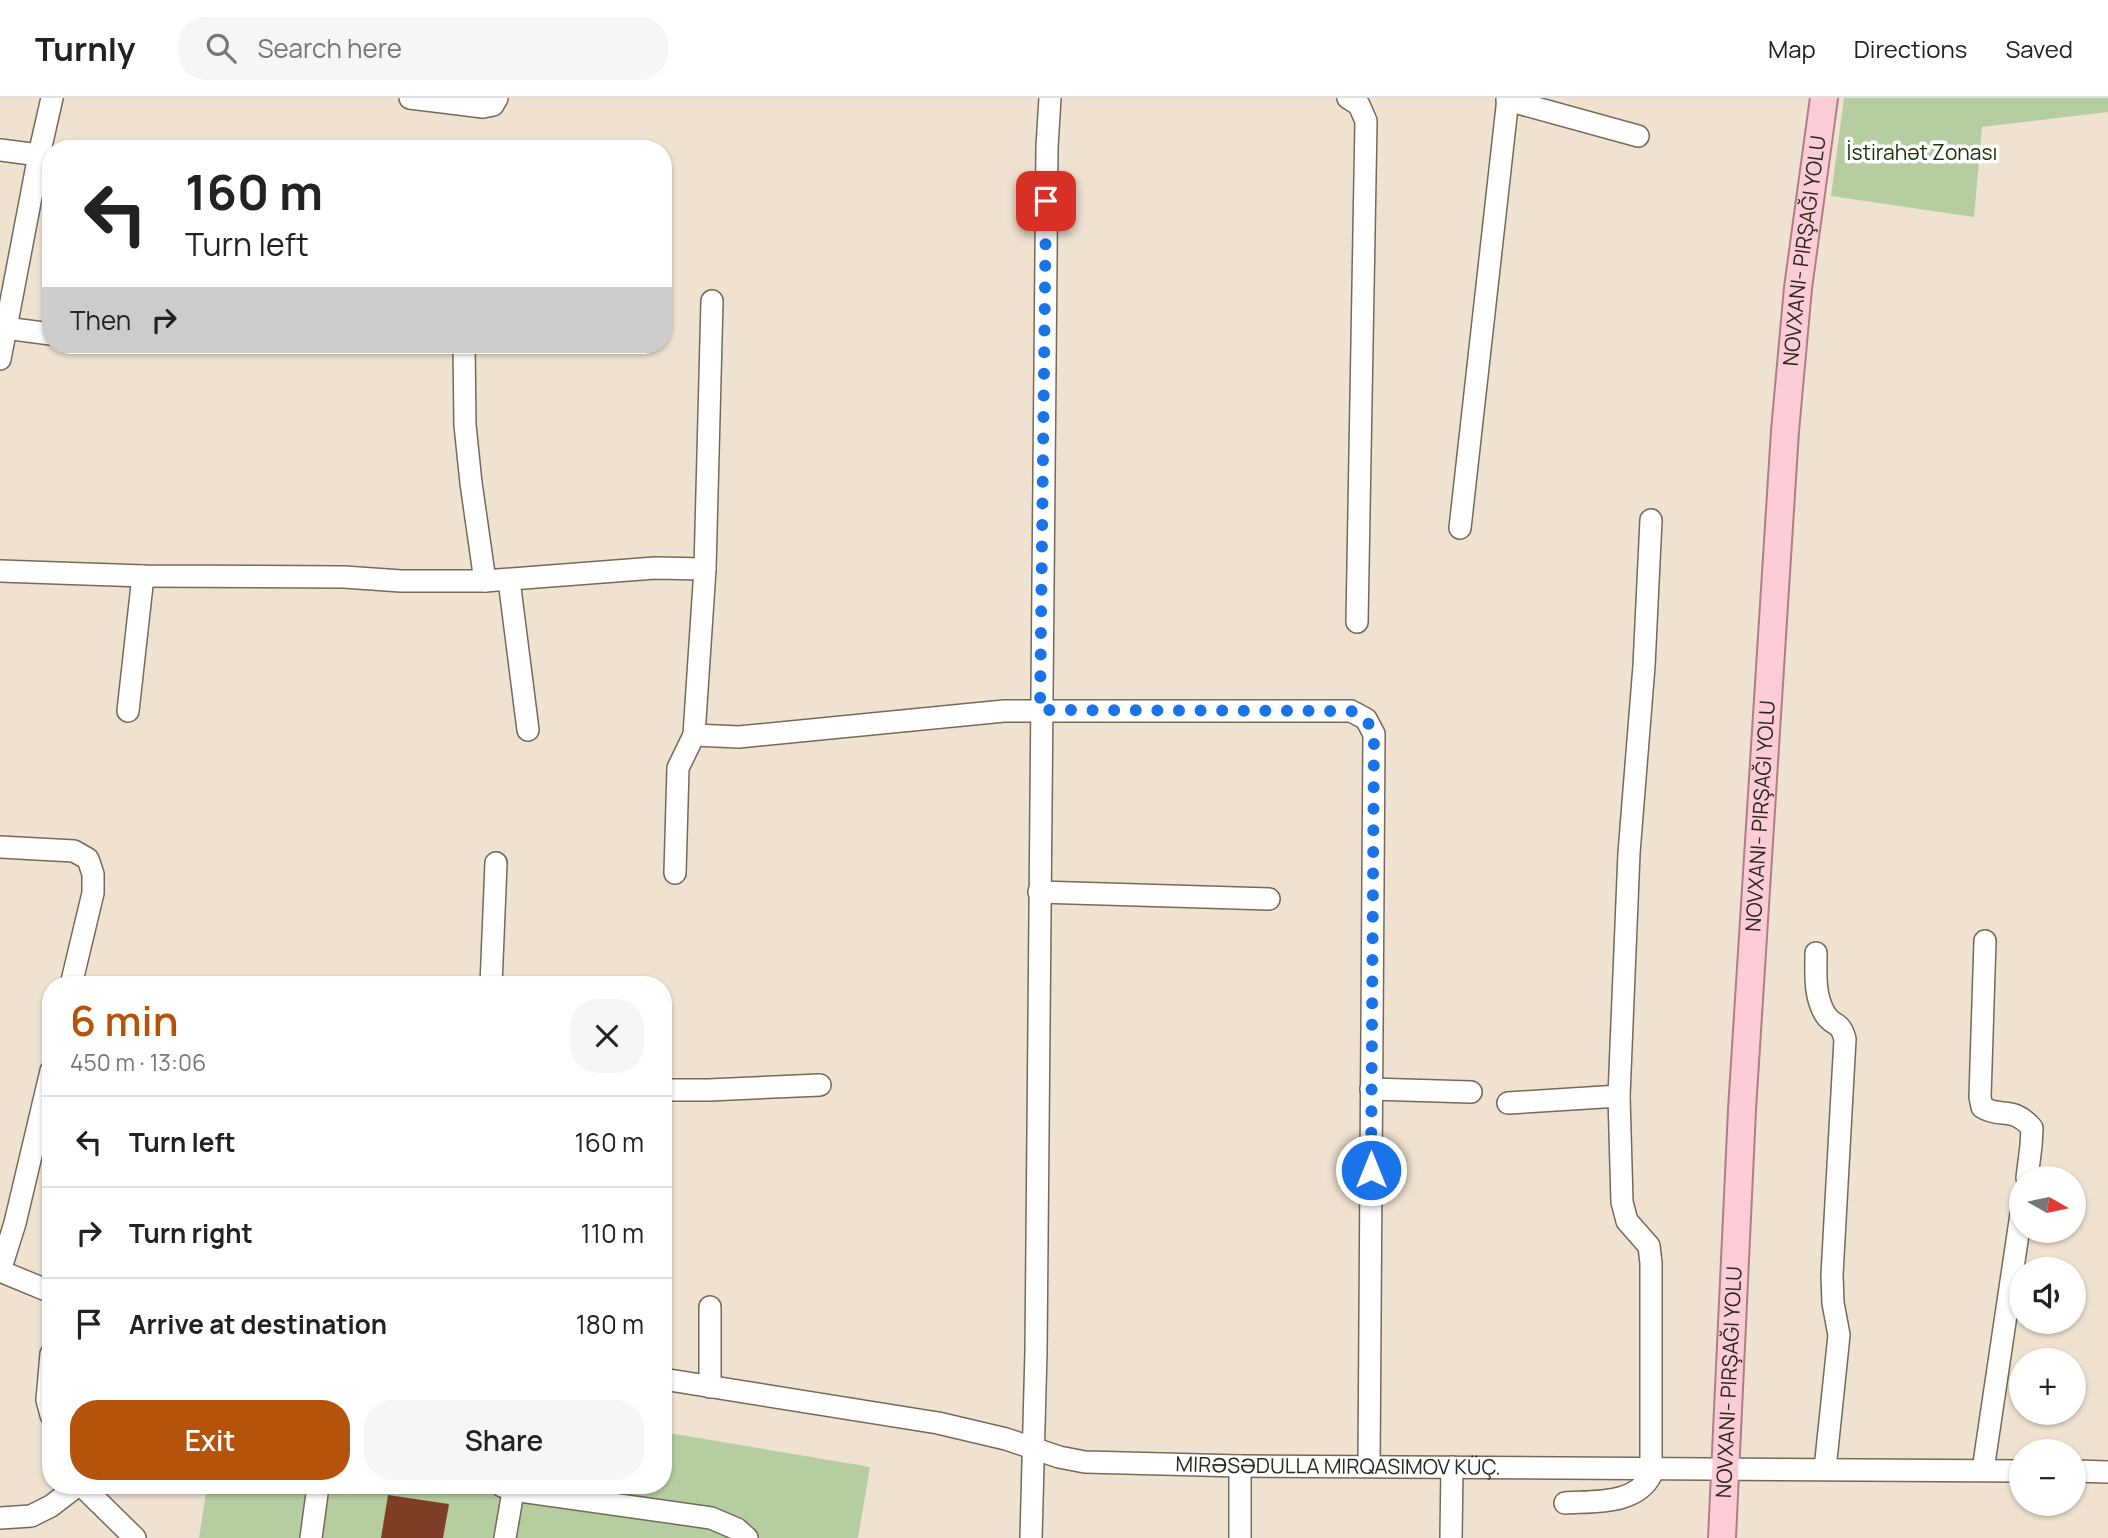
<!DOCTYPE html>
<html lang="en">
<head>
<meta charset="utf-8">
<style>
	body { margin:0; font-family:Manrope,sans-serif; background:#f6f6f6; color:#222; height:100vh; display:flex; flex-direction:column; font-size:26px; white-space:nowrap }
	* { box-sizing:border-box; margin:0 }
	p { font-size:23px; color:#767676 }
	.icon { flex:none; width:38px; height:38px; fill:none; stroke:currentColor; stroke-width:2; stroke-linecap:round; stroke-linejoin:round }
	.map { position:relative; flex:1; overflow:hidden }
	.side { position:absolute; left:42px; top:878px; width:630px; height:518px; display:flex; flex-direction:column; background:#fff; border-radius:28px; box-shadow:0 2px 5px #0004 }
	.side>* { flex:none }
	.hud { position:absolute; left:42px; top:42px; width:630px; height:214px; border-radius:28px; box-shadow:0 2px 5px #0004; background:#fff; color:#222; overflow:hidden }
	.needle { width:46px; rotate:99deg }
	.controls { position:absolute; left:2009px; top:1068px; display:grid; gap:14px }
	.controls a { display:grid; place-items:center; width:77px; height:77px; border-radius:50%; background:#fff; box-shadow:0 2px 5px #0004; font-size:35px }
	.pin { position:absolute; display:grid; place-items:center; width:60px; height:60px; color:#fff; margin:-30px; border-radius:14px; box-shadow:0 4px 10px #0006 }
	.me { position:absolute; width:77px; margin:-38px; rotate:0deg; stroke-linejoin:round; filter:drop-shadow(0 0 5px #0008) }
	.turn { display:flex; align-items:center; gap:24px; height:147px; padding:0 28px; font-size:32px }
	.turn .icon { width:91px; height:91px; stroke-width:2.5 }
	.turn b { display:block; font-size:49px; line-height:60px }
	.then { display:flex; align-items:center; height:66px; padding:0 28px; background:#0003; gap:14px; font-size:26px }
	.round { display:grid; place-items:center; flex:none; width:74px; height:74px; border-radius:28px; background:#f6f6f6 }
	.head { display:flex; align-items:center; justify-content:space-between; height:119px; padding:0 28px }
	h1 { font-size:42px; font-weight:600; line-height:52px; color:#b45309 }
	.action { display:flex; gap:14px; margin-top:auto; padding:14px 28px }
	.action a { flex:1; height:80px; border-radius:28px; background:#b45309; color:#fff; font-size:28px; font-weight:600; line-height:80px; text-align:center }
	.action a+a { background:#f6f6f6; color:#222 }
	ul { padding:0; list-style:none }
	li { display:flex; align-items:center; gap:21px; height:91px; padding:0 28px; border-top:2px solid #e0e0e0 }
	li div { flex:1 }
	li b { display:block; font-size:26px }
	li em { font-style:normal }
	header { display:flex; align-items:center; gap:42px; box-sizing:border-box; height:98px; padding:0 35px; background:#fff; border-bottom:2px solid #e0e0e0 }
	header strong { font-size:33px }
	nav { display:flex; gap:38px; margin-inline-start:auto; font-size:24px }
	.search { width:490px; height:63px; background:#f6f6f6; display:flex; align-items:center; gap:18px; box-sizing:border-box; padding:0 24px; border-radius:28px; color:#767676; font-size:26px }
	.map>svg:first-child { display:block }
</style>
</head>
<body>
<header>
<strong>Turnly</strong>
<div class="search"><svg class="icon" aria-label="search" viewBox="0 0 24 24"><circle cx="10" cy="10" r="6"/><path d="M15 15l6 6"/></svg>Search here</div>
<nav><a>Map</a><a>Directions</a><a>Saved</a></nav>
</header>
<div class="map">
<svg width="2108" height="1440" viewBox="0 0 2108 1440">
	<rect width="100%" height="100%" fill="#efe2d0"/>
	<g fill="#b6cd9f">
		<polygon points="1844,0 2108,0 2108,14 1982,29 1974,119 1831,98"/>
		<polygon points="663,1334 870,1369 858,1440 199,1440 207,1388 663,1388"/>
	</g>
	<polygon fill="#803e27" points="388,1397 449,1406 443,1440 381,1440"/>
	<g fill="none" stroke-linecap="round" stroke-linejoin="round">
		<g stroke="#75695a" stroke-width="24">
			<g id="minor">
				<polyline points="410,0 483,9 493,7 497,0"/>
				<polyline points="1348,0 1359,7 1366,23 1357,524"/>
				<polyline points="1507,2 1638,38"/>
				<polyline points="0,52 39,57"/>
				<polyline points="5,230 51,236"/>
				<polyline points="464,247 465,327 471,385 485,483"/>
				<polyline points="0,261 39,57 52,0"/>
				<polyline points="1460,430 1508,0"/>
				<polyline points="0,473 143,478 344,479 401,483 485,483 655,470 705,471"/>
				<polyline points="509,482 528,632"/>
				<polyline points="128,613 143,478"/>
				<polyline points="694,637 739,639 1004,613 1351,613 1366,621 1374,636 1369,1368"/>
				<polyline points="0,749 74,753 88,761 93,776 93,795 71,887"/>
				<polyline points="675,775 678,670 694,637 705,471 712,203"/>
				<polyline points="1039,794 1269,801"/>
				<path d="M1985,843L1980,999L1982,1009C2001,1021 2012,1007 2032,1030L2031,1048L2027,1080"/>
				<path d="M1816,855C1816,877 1814,897 1825,916C1833,929 1840,922 1845,941L1832,1177L1833,1205L1839,1237L1825,1371"/>
				<polyline points="491,887 496,765"/>
				<polyline points="1371,991 1471,994"/>
				<polyline points="663,992 709,992 820,987"/>
				<polyline points="1508,1005 1619,998"/>
				<polyline points="0,1173 15,1125 51,973"/>
				<polyline points="0,1173 51,1194"/>
				<polyline points="710,1209 710,1289"/>
				<polyline points="51,1256 47,1302 51,1317"/>
				<path id="s1" d="M663,1281L938,1325L1006,1341L1059,1359L1085,1364L1240,1368L2021,1373"/>
				<polyline points="1240,1368 1240,1440"/>
				<polyline points="1983,1372 2021,1116"/>
				<polyline points="2074,1373 2108,1374"/>
				<polyline points="82,1388 135,1440"/>
				<polyline points="502,1388 513,1392 711,1420 737,1431 747,1440"/>
				<path d="M1565,1405C1593,1403 1636,1407 1651,1377V1165L1649,1148L1627,1123L1622,1104L1619,998L1629,755L1644,568L1651,422"/>
				<polyline points="0,1420 31,1418 51,1408 77,1388"/>
				<polyline points="311,1440 318,1388"/>
				<polyline points="505,1440 514,1388"/>
				<polyline points="1031,1440 1036,1253 1047,49 1050,0"/>
				<polyline points="1451,1440 1452,1369"/>
			</g>
		</g>
		<g stroke="#b27d84" stroke-width="30">
			<g id="major">
				<path id="s2" d="M1722,1440L1742,1012L1785,333L1798,190L1824,0"/>
			</g>
		</g>
		<use href="#minor" stroke="#fff" stroke-width="21"/>
		<use href="#major" stroke="#fccdd6" stroke-width="26"/>
	</g>
	<g fill="none" stroke-linecap="round" stroke-linejoin="round">
		<polyline stroke="#1a73e8" stroke-width="12" stroke-dasharray="0 21.6" points="1046,103 1040,612 1351,613 1366,621 1374,636 1371,1072"/>
	</g>
	<g text-anchor="middle" stroke-width="7" stroke-linejoin="round" paint-order="stroke">
		<g font-size="21" fill="#203302" stroke="#fff">
			<text x="1922" y="62">İstirahət Zonası</text>
		</g>
		<g font-size="21" fill="#2c2720" stroke="#fff">
			<text dy="7" stroke="none"><textPath href="#s2" startOffset="1290">NOVXANI- PIRŞAĞI YOLU</textPath></text>
			<text dy="7" stroke="none"><textPath href="#s2" startOffset="723">NOVXANI- PIRŞAĞI YOLU</textPath></text>
			<text dy="7" stroke="none"><textPath href="#s2" startOffset="156">NOVXANI- PIRŞAĞI YOLU</textPath></text>
			<text dy="7" stroke="none"><textPath href="#s1" startOffset="684">MIRƏSƏDULLA MIRQASIMOV KÜÇ.</textPath></text>
		</g>
	</g>
</svg>
<div class="controls">
<a><svg class="needle" viewBox="-14 -14 28 28"><path d="M0-13l5 13h-10z" fill="#e53935"/><path d="M0 13l5-13h-10z" fill="#767676"/></svg></a>
<a><svg class="icon" aria-label="sound" viewBox="0 0 24 24"><path d="M4 9h4l5-4v14l-5-4H4zM17 9q2 3 0 6"/></svg></a>
<a>+</a>
<a>−</a>
</div>
<div class="pin" style="left:1046px;top:103px;background:#d93025"><svg class="icon" aria-label="arrive" viewBox="0 0 24 24"><path d="M6 21V4h12l-3 4 3 4H6"/></svg></div>
<svg class="me" style="left:1371px;top:1072px" viewBox="-20 -20 40 40"><circle r="17" fill="#1a73e8" stroke="#fff" stroke-width="3"/><path d="M0-11L8 9 0 5-8 9z" fill="#fff"/></svg>
<div class="hud">
<div class="turn"><svg class="icon" aria-label="left" viewBox="0 0 24 24"><path d="M17 20v-9H6M10 6l-5 5 5 5"/></svg><div><b>160 m</b>Turn left</div></div>
<div class="then">Then<svg class="icon" aria-label="right" viewBox="0 0 24 24"><path d="M7 20v-9h11M14 6l5 5-5 5"/></svg></div>
</div>
<section class="side">
<div class="head"><div><h1>6 min</h1><p>450 m · 13:06</p></div><a class="round"><svg class="icon" aria-label="close" viewBox="0 0 24 24"><path d="M6 6l12 12M18 6L6 18"/></svg></a></div>
<ul>
<li><svg class="icon" aria-label="left" viewBox="0 0 24 24"><path d="M17 20v-9H6M10 6l-5 5 5 5"/></svg><div><b>Turn left</b></div><em>160 m</em></li>
<li><svg class="icon" aria-label="right" viewBox="0 0 24 24"><path d="M7 20v-9h11M14 6l5 5-5 5"/></svg><div><b>Turn right</b></div><em>110 m</em></li>
<li><svg class="icon" aria-label="arrive" viewBox="0 0 24 24"><path d="M6 21V4h12l-3 4 3 4H6"/></svg><div><b>Arrive at destination</b></div><em>180 m</em></li>
</ul>
<div class="action"><a>Exit</a><a>Share</a></div>
</section>
</div>
</body>
</html>
